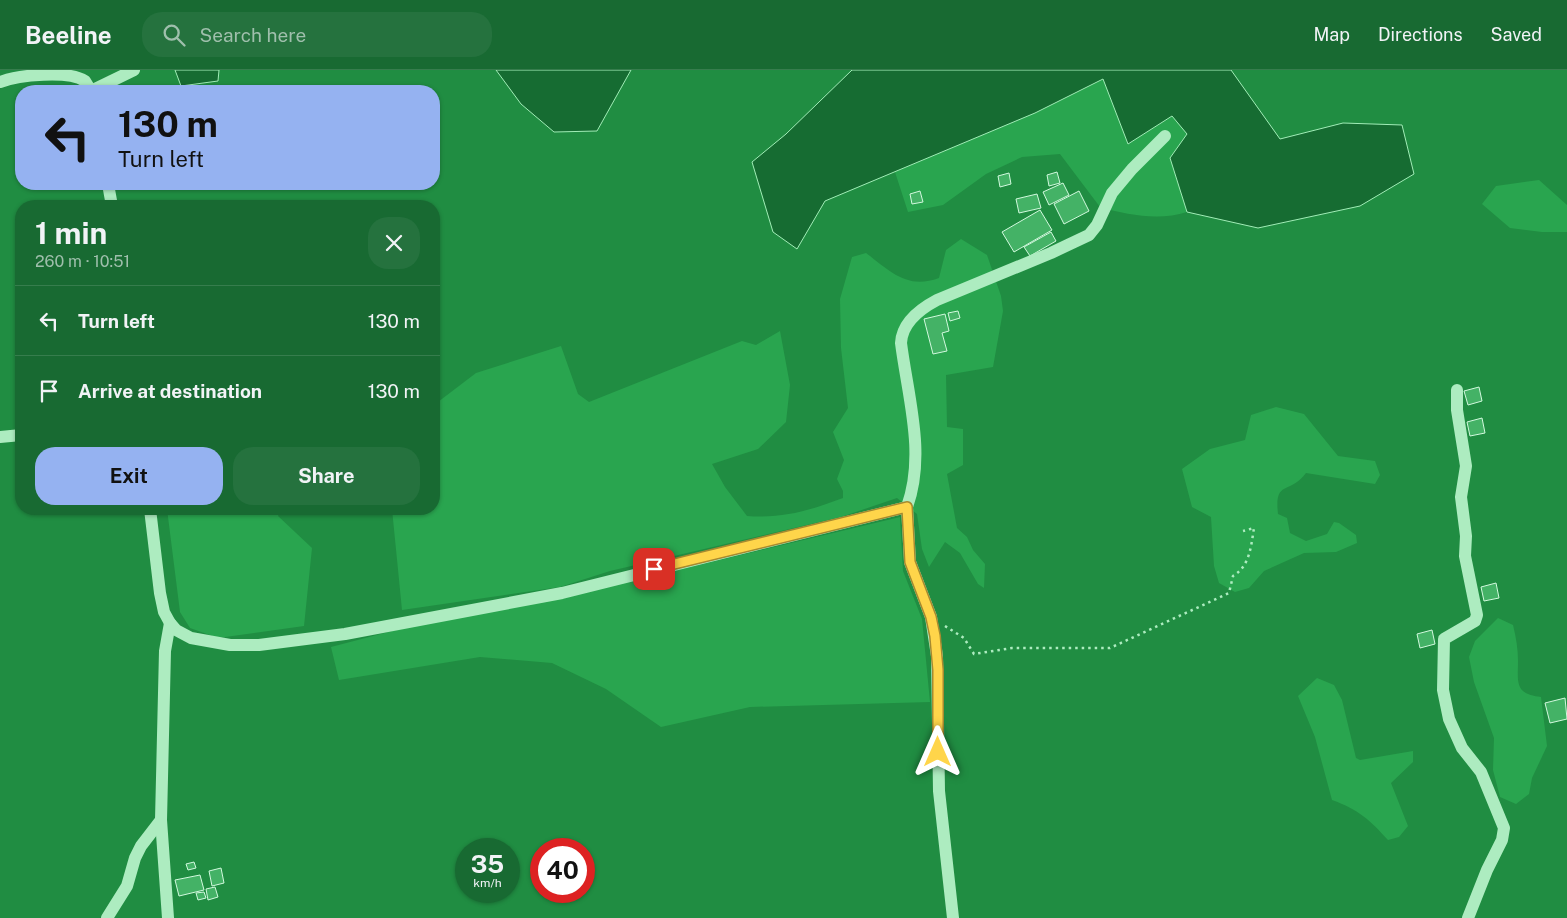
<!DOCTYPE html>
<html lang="en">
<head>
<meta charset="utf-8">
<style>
	body { margin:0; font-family:"Public Sans",sans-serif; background:#25723e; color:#f1f3f6; height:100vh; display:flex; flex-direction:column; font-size:19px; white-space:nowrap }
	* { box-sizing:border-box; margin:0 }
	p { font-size:16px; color:#9fbfac }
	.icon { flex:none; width:28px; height:28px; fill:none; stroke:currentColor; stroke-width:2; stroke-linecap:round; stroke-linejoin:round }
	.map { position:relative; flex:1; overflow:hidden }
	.side { position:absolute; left:15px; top:130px; width:425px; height:315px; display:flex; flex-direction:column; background:#186a32; border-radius:20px; box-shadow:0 1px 4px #0004 }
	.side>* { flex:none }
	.hud { position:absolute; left:15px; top:15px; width:425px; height:105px; border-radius:20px; box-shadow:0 1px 4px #0004; background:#95b2f1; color:#111; overflow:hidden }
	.speed { position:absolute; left:455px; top:768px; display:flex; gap:10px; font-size:25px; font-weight:700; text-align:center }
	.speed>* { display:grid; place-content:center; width:65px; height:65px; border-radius:50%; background:#186a32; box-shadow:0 1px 4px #0004; line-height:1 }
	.speed small { font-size:12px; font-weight:400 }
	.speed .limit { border:8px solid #d22; background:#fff; color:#111 }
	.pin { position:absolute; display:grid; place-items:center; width:42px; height:42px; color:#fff; margin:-21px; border-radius:10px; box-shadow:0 2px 8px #0006 }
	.me { position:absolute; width:55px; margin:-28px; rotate:0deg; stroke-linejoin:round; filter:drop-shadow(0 0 4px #0008) }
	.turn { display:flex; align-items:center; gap:18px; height:105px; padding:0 20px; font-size:22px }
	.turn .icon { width:65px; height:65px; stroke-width:2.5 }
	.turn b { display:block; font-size:35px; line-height:42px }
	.round { display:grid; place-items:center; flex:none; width:52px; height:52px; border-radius:20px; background:#25723e }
	.headline { display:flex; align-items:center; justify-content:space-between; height:85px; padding:0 20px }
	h1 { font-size:30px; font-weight:700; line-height:38px }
	.action { display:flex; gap:10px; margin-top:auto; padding:10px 20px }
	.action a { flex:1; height:58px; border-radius:20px; background:#95b2f1; color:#111; font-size:20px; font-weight:700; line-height:58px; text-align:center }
	.action a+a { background:#25723e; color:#f1f3f6 }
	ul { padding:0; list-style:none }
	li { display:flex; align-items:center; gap:15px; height:70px; padding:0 20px; border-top:1px solid #367d4d }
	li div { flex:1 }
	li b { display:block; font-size:19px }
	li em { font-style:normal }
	header { display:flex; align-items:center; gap:30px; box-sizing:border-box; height:70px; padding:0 25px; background:#186a32; border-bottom:1px solid #367d4d }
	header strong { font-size:24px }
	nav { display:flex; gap:28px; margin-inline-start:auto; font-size:18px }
	.search { width:350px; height:45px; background:#25723e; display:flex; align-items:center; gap:12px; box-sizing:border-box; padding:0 18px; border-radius:20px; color:#9fbfac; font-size:19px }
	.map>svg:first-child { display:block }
</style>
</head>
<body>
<header>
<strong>Beeline</strong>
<div class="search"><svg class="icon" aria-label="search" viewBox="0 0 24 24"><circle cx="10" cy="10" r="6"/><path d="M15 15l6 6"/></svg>Search here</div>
<nav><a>Map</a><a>Directions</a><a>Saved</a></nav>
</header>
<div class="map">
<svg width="1567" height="848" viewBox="0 0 1567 848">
	<rect width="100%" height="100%" fill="#208d42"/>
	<g fill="#29a54f">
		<path d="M1104,9L1128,74L1173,46L1188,64L1170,88L1187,142C1159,151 1128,145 1100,137L1060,84L1022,87L986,104L943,135L908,142L895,102L1035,43Z"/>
		<polygon points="1539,110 1567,135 1567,162 1542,162 1510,158 1482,134 1496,116"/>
		<path d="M961,169L987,185L1001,226L1003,241L993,297L946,305L947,357L963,359V395L947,404L957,458L967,467L973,480L985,494L984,518L978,514L960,483L945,472L929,497L922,479L917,444L897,428L841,447L610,501L560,517L402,540L392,439H434V335L476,303L561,276L578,324L589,332L742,271L756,275L780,261L790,315L786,352L758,379L712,394L725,417L747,446C782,449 811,440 843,428V421L837,409L844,390L833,362L848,338L841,278L840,229L852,187L866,183C890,201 907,220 939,208L946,180Z"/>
		<path d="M1276,337L1304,344L1338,386L1375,391L1380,405L1375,414L1306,403C1290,425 1274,409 1278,444L1287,448L1290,463L1306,471L1327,464L1334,452L1339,453L1356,465L1357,473L1336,482L1304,483L1264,501L1249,518L1235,522L1219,513L1214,496L1211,447L1192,437L1182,399L1210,379L1245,370L1251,345Z"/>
		<polygon points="167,439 281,439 278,446 312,478 304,556 218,568 190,558 180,542"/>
		<polygon points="900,447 903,501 922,549 930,632 750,637 661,657 606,619 552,593 480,587 339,610 331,577 415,555 653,506"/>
		<path d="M1498,548L1513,555C1516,567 1518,579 1518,591C1518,612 1514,624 1541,627L1547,676L1532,708L1529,724L1516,734L1500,727L1493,700L1494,668L1474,612L1469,587L1475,571Z"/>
		<path d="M1317,608L1334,615L1342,630L1356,688L1360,690L1413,681V692L1391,713L1408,756L1399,767L1388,770C1369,749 1359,740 1332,730L1315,667L1298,626Z"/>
	</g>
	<g fill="#166c32" stroke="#a1edb7">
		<polygon points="175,0 219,0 218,11 181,16"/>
		<polygon points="496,0 631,0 597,61 554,62 521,34"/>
		<polygon points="852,0 1231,0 1280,69 1343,53 1402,55 1414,104 1360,136 1258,158 1187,142 1170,88 1187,64 1172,46 1128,74 1103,9 1035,43 825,131 797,179 773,162 752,92 786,64"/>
	</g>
	<g fill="#44b266" stroke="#d2f9de">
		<polygon points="1057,102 1060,113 1049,116 1047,105"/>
		<polygon points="1009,103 1011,114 1000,117 998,106"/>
		<polygon points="1063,113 1069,125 1049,135 1043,122"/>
		<polygon points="920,121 923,132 912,134 910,124"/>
		<polygon points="1079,121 1089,141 1064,154 1054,134"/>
		<polygon points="1037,124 1041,138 1019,143 1016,129"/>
		<polygon points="1040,140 1052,160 1014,182 1002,162"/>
		<polygon points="1051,162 1056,171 1030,186 1024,177"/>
		<polygon points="958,241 960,248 950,251 948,243"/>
		<polygon points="945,244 949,261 942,263 947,281 933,284 924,249"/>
		<polygon points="1479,317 1482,331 1468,335 1464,321"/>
		<polygon points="1482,348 1485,363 1470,366 1467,352"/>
		<polygon points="1496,513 1499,528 1484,531 1481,517"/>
		<polygon points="1432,560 1435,574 1420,578 1417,564"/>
		<polygon points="1565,628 1567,649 1550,653 1545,633"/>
		<polygon points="194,792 196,798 188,800 186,794"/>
		<polygon points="221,798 224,813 212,816 209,801"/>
		<polygon points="200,805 204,820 179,826 175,810"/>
		<polygon points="215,817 218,827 208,830 206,819"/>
		<polygon points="204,822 206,828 198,830 196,823"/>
	</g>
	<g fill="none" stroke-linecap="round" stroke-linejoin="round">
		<path stroke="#adecc0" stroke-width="2.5" stroke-dasharray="2.5 4" stroke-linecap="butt" d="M945,556L964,568L974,584L1012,578H1110L1229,523L1233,506C1250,496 1251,476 1254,458L1243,461"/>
		<g stroke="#adecc0" stroke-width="12">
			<path d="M0,12C19,5 68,0 85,11C87,14 89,18 91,21"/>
			<polyline points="91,21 134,0"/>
			<polyline points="108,114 112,136"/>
			<polyline points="1457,320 1457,340 1466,396 1461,427 1466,466 1465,486 1477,545 1475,551 1444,569 1443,620 1449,649 1462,678 1481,702 1504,758 1502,770 1487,800 1468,848"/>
			<polyline points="0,367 21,365"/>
			<path d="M907,437C926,384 908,328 901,273C902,253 920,239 937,230L1051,183L1089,165L1097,155L1112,123L1132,99L1165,66"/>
			<polyline points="150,439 160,523 164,542 170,553 176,560 191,568 230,575 259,575 345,564 562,523 907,437 910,492 931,547 937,586 939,721 953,848"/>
			<polyline points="107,848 127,816 135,788 141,776 161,750"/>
			<polyline points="168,848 161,750 165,581 170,553"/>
		</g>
	</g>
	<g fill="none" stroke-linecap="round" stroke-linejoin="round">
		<g stroke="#a68a30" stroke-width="12">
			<polyline id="route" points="654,499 907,437 910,492 931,547 935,566 938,600 938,682"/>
		</g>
		<use href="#route" stroke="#ffd54a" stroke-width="9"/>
	</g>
</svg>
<div class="speed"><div>35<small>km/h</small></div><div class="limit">40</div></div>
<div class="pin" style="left:654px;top:499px;background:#d93025"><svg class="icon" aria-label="arrive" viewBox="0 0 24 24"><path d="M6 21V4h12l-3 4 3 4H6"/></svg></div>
<svg class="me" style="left:938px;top:682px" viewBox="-20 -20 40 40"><path d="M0-17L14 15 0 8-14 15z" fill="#ffd54a" stroke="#fff" stroke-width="4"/></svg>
<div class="hud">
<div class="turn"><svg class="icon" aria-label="left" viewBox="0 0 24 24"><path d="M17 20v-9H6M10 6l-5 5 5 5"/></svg><div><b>130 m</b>Turn left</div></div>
</div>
<section class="side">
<div class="headline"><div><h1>1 min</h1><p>260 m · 10:51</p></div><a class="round"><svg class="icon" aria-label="close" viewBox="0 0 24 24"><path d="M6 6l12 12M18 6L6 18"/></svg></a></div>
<ul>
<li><svg class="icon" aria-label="left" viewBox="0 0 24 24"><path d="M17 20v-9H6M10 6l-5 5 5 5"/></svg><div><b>Turn left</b></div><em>130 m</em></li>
<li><svg class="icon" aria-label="arrive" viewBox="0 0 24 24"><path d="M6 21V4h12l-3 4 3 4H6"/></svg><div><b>Arrive at destination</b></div><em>130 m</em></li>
</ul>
<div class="action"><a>Exit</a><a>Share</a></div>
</section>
</div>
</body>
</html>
